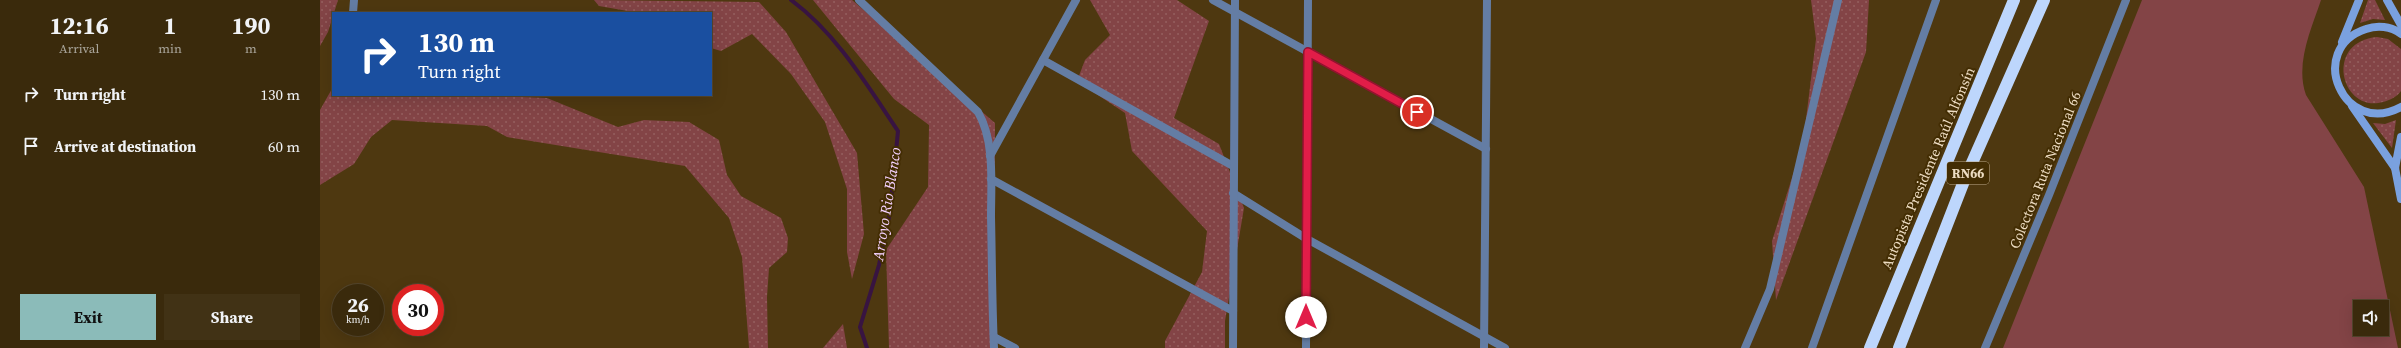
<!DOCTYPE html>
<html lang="en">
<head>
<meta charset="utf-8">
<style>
	body { margin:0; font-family:"Source Serif 4",serif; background:#413215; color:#f1f3f6; height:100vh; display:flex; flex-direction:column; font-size:15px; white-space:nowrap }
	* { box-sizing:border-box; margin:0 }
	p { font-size:13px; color:#aba79d }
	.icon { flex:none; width:22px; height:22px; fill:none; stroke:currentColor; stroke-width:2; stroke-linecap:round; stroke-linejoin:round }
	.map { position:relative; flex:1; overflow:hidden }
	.side { display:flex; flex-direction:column; background:#3a2a0c; width:320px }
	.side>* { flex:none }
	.top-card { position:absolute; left:12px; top:12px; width:380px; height:84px; border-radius:0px; box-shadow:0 4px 16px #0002,0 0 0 1px #54462d; background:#1a4fa0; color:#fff; overflow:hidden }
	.buttons { position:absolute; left:2033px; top:300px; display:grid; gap:8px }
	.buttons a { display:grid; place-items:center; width:36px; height:36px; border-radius:0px; background:#3a2a0c; box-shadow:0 4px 16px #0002,0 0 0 1px #54462d; font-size:20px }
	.speed { position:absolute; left:12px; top:284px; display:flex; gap:8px; font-size:20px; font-weight:700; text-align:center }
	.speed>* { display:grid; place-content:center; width:52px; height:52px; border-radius:50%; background:#3a2a0c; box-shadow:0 4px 16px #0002,0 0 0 1px #54462d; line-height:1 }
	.speed small { font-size:10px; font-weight:400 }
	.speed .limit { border:6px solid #d22; background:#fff; color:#111 }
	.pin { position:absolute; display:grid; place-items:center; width:34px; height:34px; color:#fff; margin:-17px; border:2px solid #fff; border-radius:50%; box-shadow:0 1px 4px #0007 }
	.me { position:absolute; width:44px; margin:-22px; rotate:0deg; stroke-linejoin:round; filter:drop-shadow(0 0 3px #0008) }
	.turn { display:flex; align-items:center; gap:14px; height:84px; padding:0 20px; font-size:18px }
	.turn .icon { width:52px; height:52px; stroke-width:2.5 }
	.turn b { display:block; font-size:28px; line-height:34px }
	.eta { display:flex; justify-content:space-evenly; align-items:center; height:68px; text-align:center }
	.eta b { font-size:24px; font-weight:700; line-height:28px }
	.button { display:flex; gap:8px; margin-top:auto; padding:8px 20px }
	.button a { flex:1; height:46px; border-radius:0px; background:#8bbbb9; color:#111; font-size:16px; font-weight:700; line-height:46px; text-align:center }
	.button a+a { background:#413215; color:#f1f3f6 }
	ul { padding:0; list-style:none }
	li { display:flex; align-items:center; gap:12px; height:52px; padding:0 20px }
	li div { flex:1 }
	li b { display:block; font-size:15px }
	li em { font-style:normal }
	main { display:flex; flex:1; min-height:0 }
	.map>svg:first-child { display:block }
</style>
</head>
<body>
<main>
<section class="side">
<div class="eta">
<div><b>12:16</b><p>Arrival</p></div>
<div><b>1</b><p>min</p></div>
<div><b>190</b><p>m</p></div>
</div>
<ul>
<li><svg class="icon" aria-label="right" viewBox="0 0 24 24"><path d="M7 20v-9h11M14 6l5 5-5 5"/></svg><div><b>Turn right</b></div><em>130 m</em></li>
<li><svg class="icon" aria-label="arrive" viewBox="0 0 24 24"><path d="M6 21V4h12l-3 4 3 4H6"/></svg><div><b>Arrive at destination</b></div><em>60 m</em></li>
</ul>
<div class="button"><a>Exit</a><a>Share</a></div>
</section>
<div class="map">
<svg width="2081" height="348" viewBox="0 0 2081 348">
	<defs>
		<pattern id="grass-dots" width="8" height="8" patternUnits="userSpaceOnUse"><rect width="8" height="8" fill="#834446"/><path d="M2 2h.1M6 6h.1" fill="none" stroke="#955f5f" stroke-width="1.8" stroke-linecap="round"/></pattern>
	</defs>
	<rect width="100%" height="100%" fill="#4e3810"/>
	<g fill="url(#grass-dots)">
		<polygon points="0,0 18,0 8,32 0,46"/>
		<polygon points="274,0 439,2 466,32 537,153 544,234 532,279 527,252 527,189 505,122 471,74 432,34 401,51 391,48 391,13 319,13 279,6"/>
		<polygon points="493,0 532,0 675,123 674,348 569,348 566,250 608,187 609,125 574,99"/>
		<polygon points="770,0 857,0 889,21 854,118 899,144 924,208 905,321 905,348 845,348 845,341 882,272 887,231 812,151 805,113 757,81 765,60 790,35"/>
		<polygon points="1491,0 1549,0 1546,52 1456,300 1452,241 1483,143 1496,39"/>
		<polygon points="2048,0 2055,0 2065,20 2053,19 2040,23"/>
		<path d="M2057,37L2068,39L2081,49V91C2077,97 2070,100 2063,102C2021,114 2003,42 2057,37Z"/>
		<polygon points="13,87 13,95 153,95 227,98 298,127 324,120 369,122 399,140 407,175 421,196 461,218 468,238 467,252 449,268 447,297 448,348 429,348 422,257 409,218 365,166 187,137 167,126 72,120 51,137 34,164 0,185 0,110"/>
		<polygon points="2076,120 2072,148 2053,123 2065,124"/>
		<polygon points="523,324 527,348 503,348"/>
	</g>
	<path fill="#834446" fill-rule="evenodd" d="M1822,0H2001C1991,30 1975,64 1986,95L2044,187L2078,348H1683ZM2040,307H2062V329H2040Z"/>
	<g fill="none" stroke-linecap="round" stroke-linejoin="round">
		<path stroke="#381441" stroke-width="4" d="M471,0C516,33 547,85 578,131L570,212L559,265L540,327L547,348"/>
		<g stroke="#647da4" stroke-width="8">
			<path d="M539,0L658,112C675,141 671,183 671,217C672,260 672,304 674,348"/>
			<polyline points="893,0 1166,149"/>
			<polyline points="33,13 34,0"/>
			<polyline points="723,60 913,166"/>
			<polyline points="670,156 756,0"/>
			<polyline points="671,179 913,311"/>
			<polyline points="913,193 987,239 1185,348"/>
			<polyline points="674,337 695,348"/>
			<polyline points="913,348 915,0"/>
			<polyline points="986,348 988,0"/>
			<polyline points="1164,348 1167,0"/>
			<polyline points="1425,348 1450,289 1518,0"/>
		</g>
		<g stroke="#647da4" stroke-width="8">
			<polyline points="1492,348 1616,0"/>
			<polyline points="1665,348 1729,195 1806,0"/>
		</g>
		<g stroke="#7aa1df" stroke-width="8">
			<polyline points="2067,0 2081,25"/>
			<path d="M2081,34C2071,26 2057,25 2046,29C1985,49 2024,138 2081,107"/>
			<polyline points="2022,42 2039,0"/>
			<polyline points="2032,106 2075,168"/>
			<polyline points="2081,137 2075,168 2081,199"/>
		</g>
		<g stroke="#bdd6fc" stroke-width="12">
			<polyline points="1550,348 1694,0"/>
			<polyline points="1579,348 1644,181 1724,0"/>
		</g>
	</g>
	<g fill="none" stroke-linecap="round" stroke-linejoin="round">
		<g stroke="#92132f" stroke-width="10">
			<polyline id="route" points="986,317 988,52 1097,112"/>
		</g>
		<use href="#route" stroke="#e11d48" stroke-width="7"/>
	</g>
	<g text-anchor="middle" stroke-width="4" stroke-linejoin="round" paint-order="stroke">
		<rect fill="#432d03" stroke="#bba889" stroke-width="1" x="1627" y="162" width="42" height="22" rx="3"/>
		<g font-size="13" font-weight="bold" fill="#eeddc3">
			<text x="1648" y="178">RN66</text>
		</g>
		<g font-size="14" fill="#eeddc3" stroke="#432d03">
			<text transform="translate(1608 168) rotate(-67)" y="5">Autopista Presidente Raúl Alfonsín</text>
			<text transform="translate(1725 170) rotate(-68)" y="5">Colectora Ruta Nacional 66</text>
		</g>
		<g font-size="15" font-style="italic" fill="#f5d2ff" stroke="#432d03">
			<text transform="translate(567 204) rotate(-81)" y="5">Arroyo Rio Blanco</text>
		</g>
	</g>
</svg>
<div class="buttons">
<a><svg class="icon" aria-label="sound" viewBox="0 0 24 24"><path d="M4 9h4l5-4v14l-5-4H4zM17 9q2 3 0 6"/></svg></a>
</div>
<div class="speed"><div>26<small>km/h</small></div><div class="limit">30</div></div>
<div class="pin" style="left:1097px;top:112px;background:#d93025"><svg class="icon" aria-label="arrive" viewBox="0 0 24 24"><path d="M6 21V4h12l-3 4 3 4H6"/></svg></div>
<svg class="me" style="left:986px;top:317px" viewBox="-20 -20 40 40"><circle r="19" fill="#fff"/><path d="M0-13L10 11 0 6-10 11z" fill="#e11d48"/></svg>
<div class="top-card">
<div class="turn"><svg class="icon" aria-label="right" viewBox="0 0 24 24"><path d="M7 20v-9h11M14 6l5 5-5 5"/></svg><div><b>130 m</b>Turn right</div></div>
</div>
</div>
</main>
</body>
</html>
